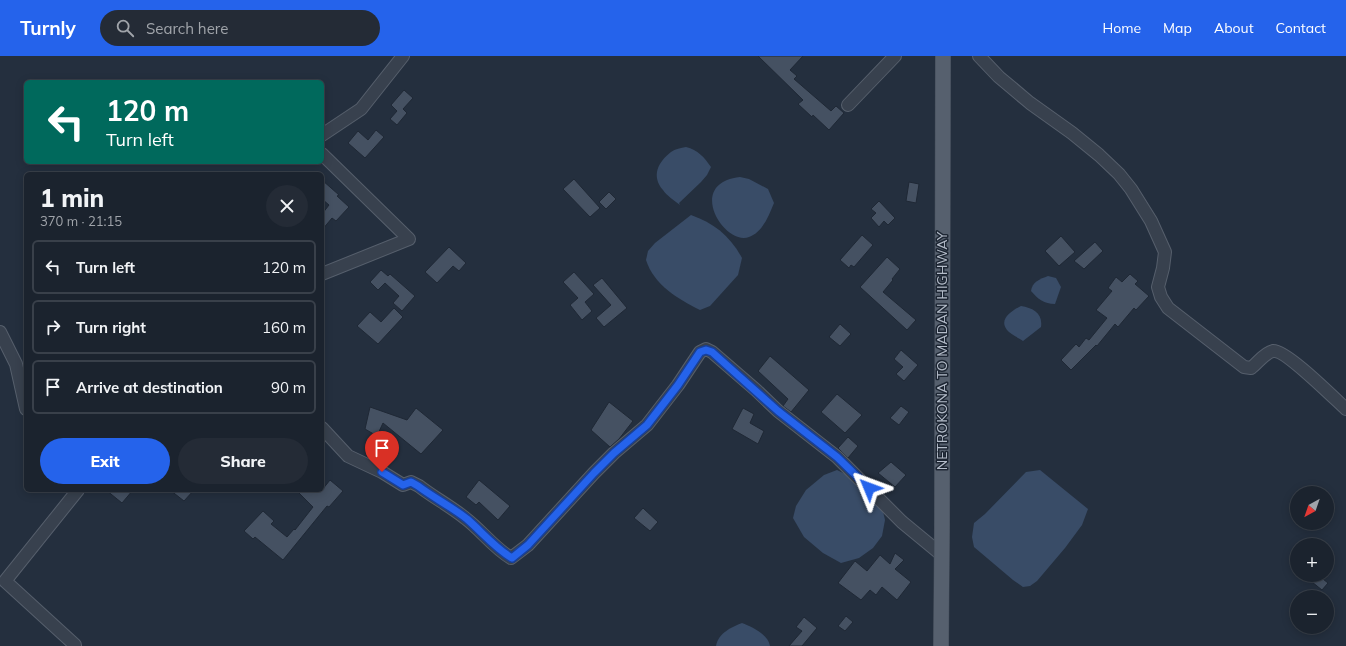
<!DOCTYPE html>
<html lang="en">
<head>
<meta charset="utf-8">
<style>
	body { margin:0; font-family:Mulish,sans-serif; background:#242b36; color:#f1f3f6; height:100vh; display:flex; flex-direction:column; font-size:15px; white-space:nowrap }
	* { box-sizing:border-box; margin:0 }
	p { font-size:13px; color:#a0a4aa }
	.icon { flex:none; width:22px; height:22px; fill:none; stroke:currentColor; stroke-width:2; stroke-linecap:round; stroke-linejoin:round }
	.map { position:relative; flex:1; overflow:hidden }
	.details { position:absolute; left:24px; top:116px; width:300px; height:320px; display:flex; flex-direction:column; background:#1b232e; border-radius:6px; box-shadow:0 2px 10px #0003,0 0 0 1px #39404a }
	.details>* { flex:none }
	.hud { position:absolute; left:24px; top:24px; width:300px; height:84px; border-radius:6px; box-shadow:0 2px 10px #0003,0 0 0 1px #39404a; background:#00695c; color:#fff; overflow:hidden }
	.needle { width:26px; rotate:220deg }
	.fabs { position:absolute; left:1290px; top:430px; display:grid; gap:8px }
	.fabs a { display:grid; place-items:center; width:44px; height:44px; border-radius:50%; background:#1b232e; box-shadow:0 2px 10px #0003,0 0 0 1px #39404a; font-size:20px }
	.pin { position:absolute; display:grid; place-items:center; width:34px; height:34px; color:#fff; margin:-41px -17px; border-radius:50% 50% 50% 0; rotate:-45deg; box-shadow:0 0 4px #0007 }
	.pin .icon { rotate:45deg }
	.me { position:absolute; width:44px; margin:-22px; rotate:314deg; stroke-linejoin:round; filter:drop-shadow(0 0 3px #0008) }
	.turn { display:flex; align-items:center; gap:14px; height:84px; padding:0 16px; font-size:18px }
	.turn .icon { width:52px; height:52px; stroke-width:2.5 }
	.turn b { display:block; font-size:28px; line-height:34px }
	.round { display:grid; place-items:center; flex:none; width:42px; height:42px; border-radius:21px; background:#242b36 }
	.head { display:flex; align-items:center; justify-content:space-between; height:68px; padding:0 16px }
	h1 { font-size:24px; font-weight:800; line-height:30px }
	.action { display:flex; gap:8px; margin-top:auto; padding:8px 16px }
	.action a { flex:1; height:46px; border-radius:24px; background:#2563eb; color:#fff; font-size:16px; font-weight:800; line-height:46px; text-align:center }
	.action a+a { background:#242b36; color:#f1f3f6 }
	ul { padding:0; list-style:none }
	li { display:flex; align-items:center; gap:12px; height:54px; margin:0 8px 6px; padding:0 8px; border:2px solid #39404a; border-radius:6px }
	li div { flex:1 }
	li b { display:block; font-size:15px }
	li em { font-style:normal }
	header { display:flex; align-items:center; gap:24px; box-sizing:border-box; height:56px; padding:0 20px; background:#2563eb; color:#fff }
	header strong { font-size:19px }
	nav { display:flex; gap:22px; margin-inline-start:auto; font-size:14px }
	.search { width:280px; height:36px; background:#242b36; display:flex; align-items:center; gap:10px; box-sizing:border-box; padding:0 14px; border-radius:22px; color:#a0a4aa; font-size:15px }
	.map>svg:first-child { display:block }
</style>
</head>
<body>
<header>
<strong>Turnly</strong>
<div class="search"><svg class="icon" aria-label="search" viewBox="0 0 24 24"><circle cx="10" cy="10" r="6"/><path d="M15 15l6 6"/></svg>Search here</div>
<nav><a>Home</a><a>Map</a><a>About</a><a>Contact</a></nav>
</header>
<div class="map">
<svg width="1346" height="590" viewBox="0 0 1346 590">
	<rect width="100%" height="100%" fill="#242f3e"/>
	<g fill="#394c67">
		<path d="M686,91C698,94 704,101 711,111L707,119L701,126L679,147L680,149C674,144 667,140 663,134C651,120 658,106 671,96C675,93 681,92 686,91Z"/>
		<path d="M740,121L749,123L768,133L774,147C769,159 763,176 749,181C724,190 685,127 740,121Z"/>
		<path d="M691,159C714,167 730,180 742,202L738,219L710,250L700,254C678,243 654,229 646,204L648,195L655,187Z"/>
		<path d="M1048,220L1056,222L1061,231L1055,248C1044,248 1038,243 1031,235C1032,226 1040,223 1048,220Z"/>
		<path d="M1021,250C1033,252 1043,257 1041,271L1023,285C1019,282 1010,278 1007,274C998,263 1013,254 1021,250Z"/>
		<polygon points="837,414 849,420 882,451 885,464 882,480 873,492 859,502 841,507 823,497 804,481 793,462 796,450 806,434 824,419"/>
		<polygon points="1040,414 1088,453 1082,469 1065,492 1037,525 1030,530 1023,531 1013,524 974,491 972,481 974,467 985,458 1026,416"/>
		<path d="M742,567C752,571 768,578 770,590H716C718,577 732,571 742,567Z"/>
	</g>
	<g fill="#455162" stroke="#1f2835">
		<polygon points="758,0 803,0 790,14 797,20 794,23 831,55 836,50 844,57 829,74 813,59 812,61 798,48 803,44"/>
		<polygon points="404,34 413,42 403,53 407,57 397,69 390,63 397,55 391,49"/>
		<polygon points="376,74 384,81 365,102 348,87 358,75 368,84"/>
		<polygon points="574,123 600,152 590,161 563,133"/>
		<polygon points="322,124 339,139 337,140 349,151 336,165 332,162 322,174 322,158 329,149 322,143"/>
		<polygon points="909,126 919,128 916,147 906,145"/>
		<polygon points="609,136 616,143 606,153 599,146"/>
		<polygon points="879,145 895,162 888,169 884,165 879,171 871,162 876,157 871,153"/>
		<polygon points="862,179 873,189 854,211 851,209 849,212 840,204"/>
		<polygon points="1061,180 1075,196 1059,210 1045,195"/>
		<polygon points="1095,186 1103,195 1084,213 1074,205"/>
		<polygon points="449,191 466,207 459,215 453,210 437,227 425,216"/>
		<polygon points="887,201 900,213 892,223 893,224 883,236 916,264 907,274 860,231"/>
		<polygon points="381,214 388,220 390,218 415,240 402,255 393,247 399,240 385,227 378,234 370,226"/>
		<polygon points="574,216 594,238 585,246 592,255 582,264 570,249 578,242 563,226"/>
		<polygon points="1130,218 1138,225 1135,228 1149,240 1136,254 1134,252 1118,271 1115,268 1097,290 1096,289 1071,314 1061,304 1076,288 1079,291 1086,282 1089,284 1107,262 1096,254 1112,235 1108,232 1116,221 1122,226"/>
		<polygon points="602,222 627,252 604,271 596,262 611,249 593,229"/>
		<polygon points="394,252 403,261 378,288 357,270 370,256 381,266"/>
		<polygon points="840,268 851,278 840,290 829,281"/>
		<polygon points="901,294 918,309 904,325 896,318 903,311 894,303"/>
		<polygon points="770,300 809,334 791,356 783,350 788,343 758,315"/>
		<polygon points="837,338 862,359 845,377 821,356"/>
		<polygon points="609,346 633,365 619,383 610,391 591,374"/>
		<polygon points="901,350 909,356 899,369 890,362"/>
		<polygon points="370,351 407,364 416,352 443,374 421,398 383,367 377,380 365,373"/>
		<polygon points="743,352 754,358 750,367 764,375 758,388 732,373"/>
		<polygon points="848,381 858,390 848,402 838,392"/>
		<polygon points="891,406 906,419 895,431 878,417"/>
		<polygon points="330,424 343,435 329,451 327,450 283,504 255,481 253,483 244,475 263,455 274,465 271,468 287,481 294,473 295,474 313,451 296,434 322,434"/>
		<polygon points="479,424 510,450 498,464 479,446 476,449 466,441"/>
		<polygon points="106,434 133,434 122,447"/>
		<polygon points="170,434 194,434 184,445"/>
		<polygon points="643,452 658,466 650,475 634,462"/>
		<polygon points="895,497 904,504 895,513 911,526 897,544 882,531 876,539 870,534 861,544 838,527 855,505 867,515 880,499 890,508"/>
		<polygon points="1318,519 1328,527 1322,534 1312,526"/>
		<polygon points="846,560 853,566 845,575 838,570"/>
		<polygon points="804,561 817,572 802,590 789,590 802,575 796,571"/>
	</g>
	<g fill="none" stroke-linecap="round" stroke-linejoin="round">
		<g stroke="#565f6c" stroke-width="14">
			<g id="minor">
				<path d="M979,0L999,21L1030,47L1072,77L1099,99L1119,118L1131,133L1151,165L1165,196L1163,212L1158,231L1161,241L1168,252L1244,311L1251,312C1258,307 1264,297 1273,295C1285,293 1335,343 1346,353"/>
				<polyline points="848,49 895,0"/>
				<polyline points="322,79 361,53 403,0"/>
				<polyline points="322,98 409,183 322,218"/>
				<polyline points="0,276 16,308 26,353"/>
				<path d="M322,372L348,400L382,416L403,429L411,426L419,430C433,441 450,450 465,462C481,474 494,492 511,502L528,489L594,417L614,397L647,369L678,329L700,296L706,293L712,296L756,334L778,355L837,401L902,466L942,499"/>
				<polyline points="74,590 75,589 5,525 78,434"/>
			</g>
		</g>
		<g stroke="#414a57" stroke-width="16">
			<polyline id="major" points="941,590 942,472 943,0"/>
		</g>
		<use href="#minor" stroke="#38414e" stroke-width="12"/>
		<use href="#major" stroke="#56606e" stroke-width="15"/>
	</g>
	<g fill="none" stroke-linecap="round" stroke-linejoin="round">
		<g stroke="#184099" stroke-width="10">
			<path id="route" d="M382,416L403,429L411,426L418,430C434,442 452,451 467,463C482,476 495,492 512,502L528,489L594,417L614,397L647,369L678,329L700,296L706,294L712,296L778,355L837,401L869,432"/>
		</g>
		<use href="#route" stroke="#2563eb" stroke-width="7"/>
	</g>
	<g text-anchor="middle" stroke-width="3" stroke-linejoin="round" paint-order="stroke">
		<g font-size="14" fill="#b4bcc9" stroke="#1d2633">
			<text transform="translate(942 295) rotate(-90)" y="5">NETROKONA TO MADAN HIGHWAY</text>
		</g>
	</g>
</svg>
<div class="fabs">
<a><svg class="needle" viewBox="-14 -14 28 28"><path d="M0-13l5 13h-10z" fill="#e53935"/><path d="M0 13l5-13h-10z" fill="#a0a4aa"/></svg></a>
<a>+</a>
<a>−</a>
</div>
<div class="pin" style="left:382px;top:416px;background:#d93025"><svg class="icon" aria-label="arrive" viewBox="0 0 24 24"><path d="M6 21V4h12l-3 4 3 4H6"/></svg></div>
<svg class="me" style="left:869px;top:432px" viewBox="-20 -20 40 40"><path d="M0-17L14 15 0 8-14 15z" fill="#2563eb" stroke="#fff" stroke-width="4"/></svg>
<div class="hud">
<div class="turn"><svg class="icon" aria-label="left" viewBox="0 0 24 24"><path d="M17 20v-9H6M10 6l-5 5 5 5"/></svg><div><b>120 m</b>Turn left</div></div>
</div>
<section class="details">
<div class="head"><div><h1>1 min</h1><p>370 m · 21:15</p></div><a class="round"><svg class="icon" aria-label="close" viewBox="0 0 24 24"><path d="M6 6l12 12M18 6L6 18"/></svg></a></div>
<ul>
<li><svg class="icon" aria-label="left" viewBox="0 0 24 24"><path d="M17 20v-9H6M10 6l-5 5 5 5"/></svg><div><b>Turn left</b></div><em>120 m</em></li>
<li><svg class="icon" aria-label="right" viewBox="0 0 24 24"><path d="M7 20v-9h11M14 6l5 5-5 5"/></svg><div><b>Turn right</b></div><em>160 m</em></li>
<li><svg class="icon" aria-label="arrive" viewBox="0 0 24 24"><path d="M6 21V4h12l-3 4 3 4H6"/></svg><div><b>Arrive at destination</b></div><em>90 m</em></li>
</ul>
<div class="action"><a>Exit</a><a>Share</a></div>
</section>
</div>
</body>
</html>
